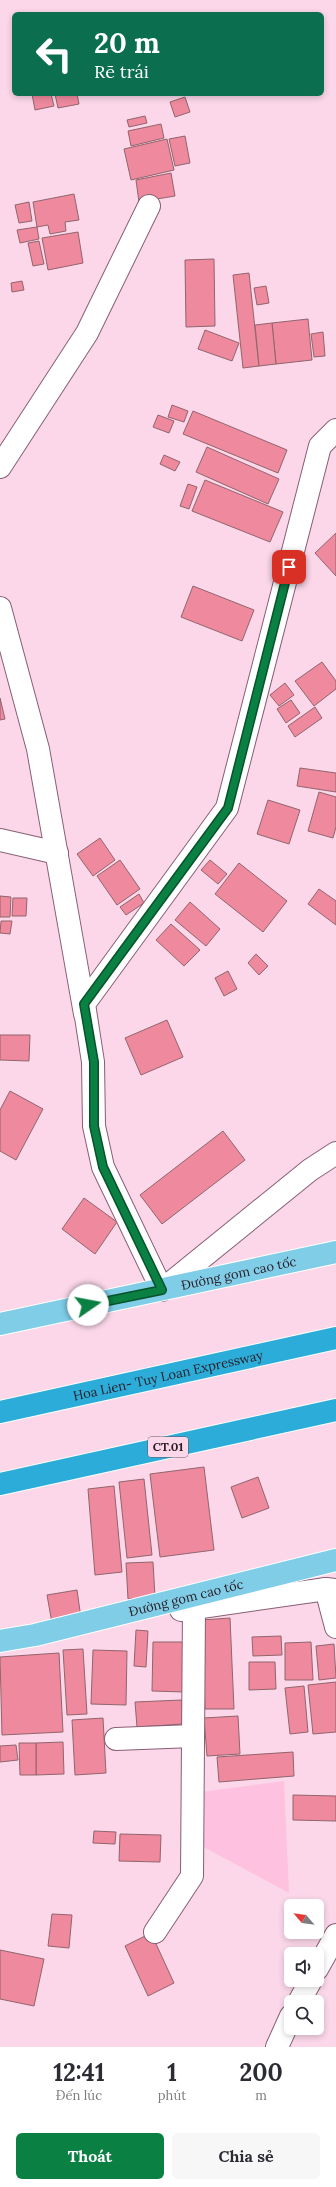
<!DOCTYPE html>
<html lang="vi">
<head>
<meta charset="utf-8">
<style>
	body { margin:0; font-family:Lora,serif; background:#f7f7f7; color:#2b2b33; height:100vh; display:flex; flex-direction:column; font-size:15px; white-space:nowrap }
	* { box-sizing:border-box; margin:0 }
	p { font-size:13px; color:#7c7c81 }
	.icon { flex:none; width:22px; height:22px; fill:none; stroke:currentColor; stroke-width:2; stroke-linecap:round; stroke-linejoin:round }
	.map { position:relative; height:2047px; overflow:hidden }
	.drawer { display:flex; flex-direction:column; background:#fff; flex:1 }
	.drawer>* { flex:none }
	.guide { position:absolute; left:12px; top:12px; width:312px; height:84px; border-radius:6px; box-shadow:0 2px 6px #0003; background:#0b6e4f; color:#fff; overflow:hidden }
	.needle { width:26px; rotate:298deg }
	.controls { position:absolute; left:284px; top:1899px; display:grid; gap:8px }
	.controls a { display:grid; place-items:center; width:40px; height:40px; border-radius:6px; background:#fff; box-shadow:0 2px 6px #0003; font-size:20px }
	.pin { position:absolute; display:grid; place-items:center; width:34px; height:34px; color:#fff; margin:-17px; border-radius:8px; box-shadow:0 2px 6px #0006 }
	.me { position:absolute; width:44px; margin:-22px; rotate:78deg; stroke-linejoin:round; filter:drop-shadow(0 0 3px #0008) }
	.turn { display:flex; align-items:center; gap:14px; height:84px; padding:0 16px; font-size:18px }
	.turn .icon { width:52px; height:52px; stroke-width:2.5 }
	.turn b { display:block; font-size:28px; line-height:34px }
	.eta { display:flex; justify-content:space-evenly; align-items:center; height:68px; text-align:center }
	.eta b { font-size:24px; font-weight:700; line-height:28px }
	.cta { display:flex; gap:8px; margin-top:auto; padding:8px 16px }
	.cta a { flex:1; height:46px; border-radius:6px; background:#0b8043; color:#fff; font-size:16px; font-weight:700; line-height:46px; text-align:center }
	.cta a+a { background:#f7f7f7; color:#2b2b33 }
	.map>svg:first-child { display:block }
</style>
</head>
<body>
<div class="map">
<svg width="336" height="2047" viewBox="0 0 336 2047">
	<rect width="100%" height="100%" fill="#fbd7e9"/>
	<polygon fill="#fec1e0" points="284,1781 289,1893 200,1845 201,1792"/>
	<g fill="#ee899e" stroke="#91656d">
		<polygon points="32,94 51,94 54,106 35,110"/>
		<polygon points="55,94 77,94 79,104 58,108"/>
		<polygon points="185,97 190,112 175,117 170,102"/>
		<polygon points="145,116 147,123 129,127 127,120"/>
		<polygon points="161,124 164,138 131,146 128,131"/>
		<polygon points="185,136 190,163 175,166 169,139"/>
		<polygon points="167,139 174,170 131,180 124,149"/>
		<polygon points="171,173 175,196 139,202 136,180"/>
		<polygon points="74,194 79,220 65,222 66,231 50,234 48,225 37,227 33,202"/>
		<polygon points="29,202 32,221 19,223 15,205"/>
		<polygon points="37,227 39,239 20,243 17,230"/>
		<polygon points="78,232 83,263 48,270 42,238"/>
		<polygon points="39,241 44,264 33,266 28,243"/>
		<polygon points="214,259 215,326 186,327 185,260"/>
		<polygon points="249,273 259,366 243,368 233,275"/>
		<polygon points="22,281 24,290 12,292 11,283"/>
		<polygon points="266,286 269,303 257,305 254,288"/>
		<polygon points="308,319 312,360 276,364 272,323"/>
		<polygon points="272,323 276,364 259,366 255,325"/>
		<polygon points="205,330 239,343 232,361 198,349"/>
		<polygon points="323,332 325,356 314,357 311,334"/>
		<polygon points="172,405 188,411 184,422 168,417"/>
		<polygon points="193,411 287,450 278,473 183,434"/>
		<polygon points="158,415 174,421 169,433 153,427"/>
		<polygon points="207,447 279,479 268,504 196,472"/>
		<polygon points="164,455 180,462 175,471 160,464"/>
		<polygon points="205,480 283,512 270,542 192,511"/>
		<polygon points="188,484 197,487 189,509 180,506"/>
		<polygon points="336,533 336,576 315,553"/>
		<polygon points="193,586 254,610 242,641 181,617"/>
		<polygon points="322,662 336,681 336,689 314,706 295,681"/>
		<polygon points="285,683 294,695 279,706 270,695"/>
		<polygon points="0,698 5,719 0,720"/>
		<polygon points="291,700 300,713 286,723 277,709"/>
		<polygon points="315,707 322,718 295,737 288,726"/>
		<polygon points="300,768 336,773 336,792 297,786"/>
		<polygon points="319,792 336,797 336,827 333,838 308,831"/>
		<polygon points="268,800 300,810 289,844 257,834"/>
		<polygon points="100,838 115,860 93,876 77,854"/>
		<polygon points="120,860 140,889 117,905 97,876"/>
		<polygon points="210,860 227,874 218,884 201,870"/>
		<polygon points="239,863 287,901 263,932 215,894"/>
		<polygon points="319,889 336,901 336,925 308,904"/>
		<polygon points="139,894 144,903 126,915 120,907"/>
		<polygon points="0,896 11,897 10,917 0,917"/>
		<polygon points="13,898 27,898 26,916 12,916"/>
		<polygon points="190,902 220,929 206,946 175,920"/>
		<polygon points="1,921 12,921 10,934 0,933"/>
		<polygon points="171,924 200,950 184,966 156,940"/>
		<polygon points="256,954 268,966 259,975 248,963"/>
		<polygon points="228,971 237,989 224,996 215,978"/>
		<polygon points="167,1020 183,1057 141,1075 125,1038"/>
		<polygon points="0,1035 30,1035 29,1061 0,1060"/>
		<polygon points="10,1091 43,1109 16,1160 0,1151 0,1110"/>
		<polygon points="223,1131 245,1160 162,1224 140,1195"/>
		<polygon points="84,1198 117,1222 95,1254 62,1229"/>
		<polygon points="204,1467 214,1550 160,1557 150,1474"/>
		<polygon points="258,1477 269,1508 242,1518 231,1487"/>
		<polygon points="144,1479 152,1555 127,1558 119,1482"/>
		<polygon points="114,1486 122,1572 95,1575 88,1489"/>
		<polygon points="153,1562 155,1597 128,1599 126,1563"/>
		<polygon points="77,1590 81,1618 52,1623 47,1595"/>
		<polygon points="230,1618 234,1709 205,1709 202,1620"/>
		<polygon points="136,1630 148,1631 146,1667 134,1666"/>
		<polygon points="281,1636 282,1655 253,1656 252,1637"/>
		<polygon points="153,1642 185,1642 184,1692 152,1691"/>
		<polygon points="311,1642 313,1680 285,1680 285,1643"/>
		<polygon points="334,1644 336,1678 319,1680 316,1646"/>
		<polygon points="83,1649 87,1714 67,1715 63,1650"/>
		<polygon points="93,1650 127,1651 126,1705 91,1704"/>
		<polygon points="59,1653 63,1732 2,1735 0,1657"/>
		<polygon points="249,1662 275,1662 276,1689 249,1690"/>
		<polygon points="336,1682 336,1732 313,1734 308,1685"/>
		<polygon points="304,1686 308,1732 290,1734 285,1688"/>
		<polygon points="182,1700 183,1724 137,1727 135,1702"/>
		<polygon points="238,1716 240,1754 207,1756 204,1718"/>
		<polygon points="103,1718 106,1773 75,1775 72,1720"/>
		<polygon points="63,1742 64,1774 36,1775 36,1743"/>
		<polygon points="19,1743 36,1743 36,1775 20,1775"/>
		<polygon points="16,1745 18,1760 0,1762 0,1746"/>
		<polygon points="293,1752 294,1776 219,1782 217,1757"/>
		<polygon points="293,1795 336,1796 336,1821 293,1820"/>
		<polygon points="94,1831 116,1832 115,1844 93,1843"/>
		<polygon points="120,1834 161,1835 160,1862 119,1861"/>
		<polygon points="52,1914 72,1915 69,1948 48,1946"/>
		<polygon points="151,1933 174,1983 148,1996 125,1946"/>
		<polygon points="0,1950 44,1959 34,2006 0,1999"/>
	</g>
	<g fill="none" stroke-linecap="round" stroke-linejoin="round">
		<g stroke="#875f74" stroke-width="24">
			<g id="minor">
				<polyline points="336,430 320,446 227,808 84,1004 93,1062 94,1126 103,1167 162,1290 310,1170 336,1153"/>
				<polyline points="0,467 87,333 149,206"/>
				<polyline points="0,608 38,749 85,1014"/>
				<polyline points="0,840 57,853"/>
				<polyline points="326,1589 336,1627"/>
				<polyline points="181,1610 326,1589 336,1590"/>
				<polyline points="116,1739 193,1736"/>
				<polyline points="155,1932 192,1876 194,1608"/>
				<polyline points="317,1969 336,1935"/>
				<polyline points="299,2002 311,1980"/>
				<polyline points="277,2047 291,2016"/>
			</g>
		</g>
		<g stroke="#fff" stroke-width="24">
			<g id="major">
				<path id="s1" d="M0,1324L336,1252"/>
				<path id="s2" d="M0,1641L35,1635L336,1560"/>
			</g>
		</g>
		<g stroke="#fff" stroke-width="24">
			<g id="highway">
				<path id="s3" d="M0,1412L336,1338"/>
				<polyline points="0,1484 336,1410"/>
			</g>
		</g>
		<use href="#minor" stroke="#fff" stroke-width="22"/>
		<use href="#major" stroke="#80cde8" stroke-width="22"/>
		<use href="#highway" stroke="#2cacd8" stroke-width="22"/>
	</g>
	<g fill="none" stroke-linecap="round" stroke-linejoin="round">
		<g stroke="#07532c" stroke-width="10">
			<polyline id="route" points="88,1305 162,1290 103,1167 94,1126 94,1062 84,1004 228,808 289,567"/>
		</g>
		<use href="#route" stroke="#0b8043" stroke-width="7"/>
	</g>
	<g text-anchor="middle" stroke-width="3.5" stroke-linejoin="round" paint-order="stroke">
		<rect fill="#fbd7e9" stroke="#69535e" stroke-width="1" x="148" y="1437" width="40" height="20" rx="3"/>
		<g font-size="12" font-weight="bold" fill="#2b1b23">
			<text x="168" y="1451">CT.01</text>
		</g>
		<g font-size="13" fill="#2b1b23" stroke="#fbd7e9">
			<text dy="5" stroke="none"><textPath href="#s1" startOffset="244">Đường gom cao tốc</textPath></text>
			<text dy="5" stroke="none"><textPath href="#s3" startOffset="172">Hoa Lien- Tuy Loan Expressway</textPath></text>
			<text dy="5" stroke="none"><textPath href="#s2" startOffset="191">Đường gom cao tốc</textPath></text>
		</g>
	</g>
</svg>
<div class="controls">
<a><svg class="needle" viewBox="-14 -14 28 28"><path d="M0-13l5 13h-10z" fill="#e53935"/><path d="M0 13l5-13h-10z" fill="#7c7c81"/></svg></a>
<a><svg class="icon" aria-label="sound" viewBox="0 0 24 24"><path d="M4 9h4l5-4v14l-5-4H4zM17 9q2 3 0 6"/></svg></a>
<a><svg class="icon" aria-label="search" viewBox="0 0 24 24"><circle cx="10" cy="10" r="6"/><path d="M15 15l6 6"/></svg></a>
</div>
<div class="pin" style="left:289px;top:567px;background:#d93025"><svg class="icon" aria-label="arrive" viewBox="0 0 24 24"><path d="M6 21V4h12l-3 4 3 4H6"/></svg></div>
<svg class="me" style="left:88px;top:1305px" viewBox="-20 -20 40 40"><circle r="19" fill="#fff"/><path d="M0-13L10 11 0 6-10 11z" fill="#0b8043"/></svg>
<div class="guide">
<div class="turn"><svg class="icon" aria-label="left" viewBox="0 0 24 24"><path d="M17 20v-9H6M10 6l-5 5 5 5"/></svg><div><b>20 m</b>Rẽ trái</div></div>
</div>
</div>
<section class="drawer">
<div class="eta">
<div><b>12:41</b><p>Đến lúc</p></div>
<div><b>1</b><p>phút</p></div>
<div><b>200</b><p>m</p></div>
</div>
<div class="cta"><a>Thoát</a><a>Chia sẻ</a></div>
</section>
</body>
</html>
